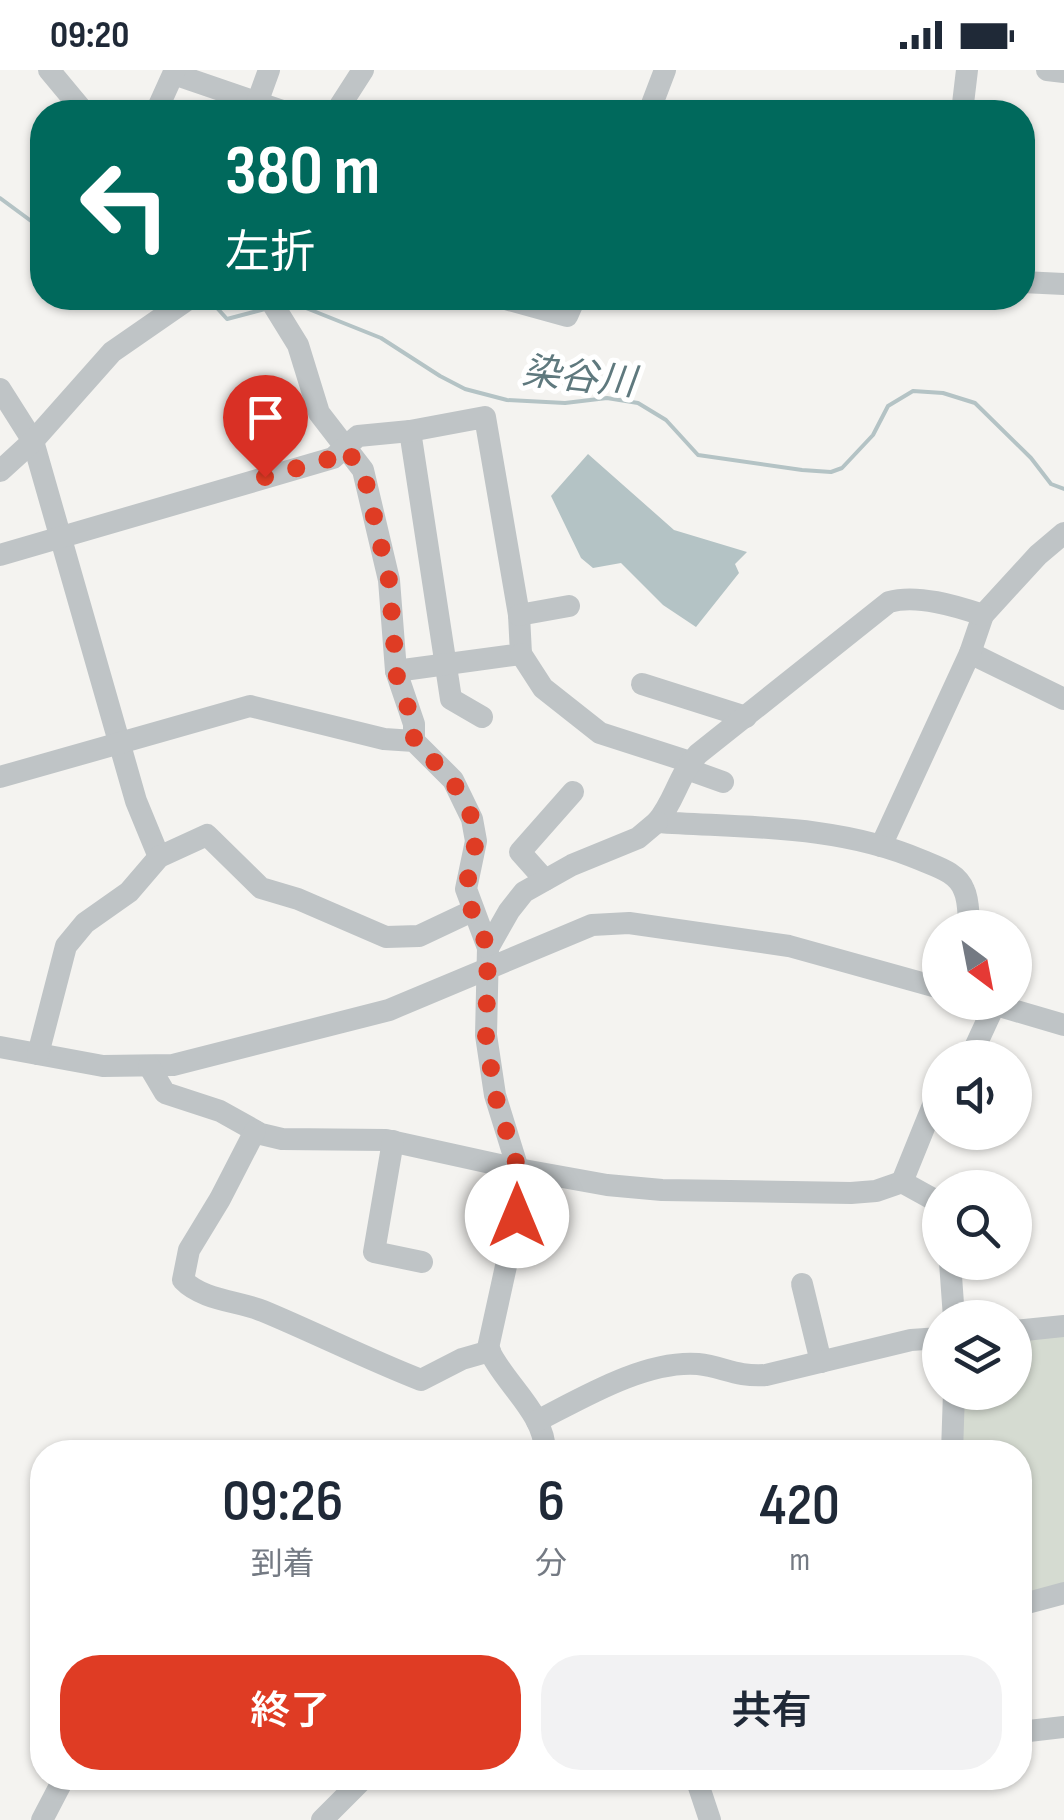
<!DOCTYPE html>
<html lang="ja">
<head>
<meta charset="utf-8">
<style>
	body { margin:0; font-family:"Sofia Sans Condensed","Noto Sans JP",sans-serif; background:#f2f2f3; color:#1f2937; height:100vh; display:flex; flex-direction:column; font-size:38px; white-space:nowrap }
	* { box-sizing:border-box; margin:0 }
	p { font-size:32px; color:#747a83 }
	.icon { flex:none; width:55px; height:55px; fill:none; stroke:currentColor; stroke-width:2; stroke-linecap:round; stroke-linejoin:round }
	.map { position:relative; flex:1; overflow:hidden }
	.side { position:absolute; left:30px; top:1370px; width:1002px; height:350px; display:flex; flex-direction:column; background:#fff; border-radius:40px; box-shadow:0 2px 8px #0004 }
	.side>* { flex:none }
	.top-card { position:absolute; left:30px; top:30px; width:1005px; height:210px; border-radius:40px; box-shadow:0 2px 8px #0004; background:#00695c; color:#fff; overflow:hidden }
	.needle { width:65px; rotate:148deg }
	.tools { position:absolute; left:922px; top:840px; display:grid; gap:20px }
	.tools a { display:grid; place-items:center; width:110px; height:110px; border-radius:50%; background:#fff; box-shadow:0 2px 8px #0004; font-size:50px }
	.pin { position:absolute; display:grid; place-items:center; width:85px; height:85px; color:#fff; margin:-102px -42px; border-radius:50% 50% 50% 0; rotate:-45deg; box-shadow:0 0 10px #0007 }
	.pin .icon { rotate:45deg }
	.me { position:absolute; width:110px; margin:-55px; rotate:0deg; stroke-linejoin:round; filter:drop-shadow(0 0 8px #0008) }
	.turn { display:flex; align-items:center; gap:35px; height:210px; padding:0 30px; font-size:45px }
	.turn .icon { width:130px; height:130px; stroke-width:2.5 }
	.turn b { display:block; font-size:70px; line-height:85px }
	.eta { display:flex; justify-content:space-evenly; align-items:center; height:170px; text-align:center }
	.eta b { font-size:60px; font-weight:600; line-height:70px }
	.cta { display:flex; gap:20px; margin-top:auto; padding:20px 30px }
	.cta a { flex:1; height:115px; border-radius:40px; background:#df3c24; color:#fff; font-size:40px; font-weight:600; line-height:115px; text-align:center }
	.cta a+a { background:#f2f2f3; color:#1f2937 }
	.status { display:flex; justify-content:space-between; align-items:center; height:70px; padding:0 50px; background:#fff; direction:ltr }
	.status svg { height:28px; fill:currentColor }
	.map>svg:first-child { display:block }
</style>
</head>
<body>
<div class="status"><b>09:20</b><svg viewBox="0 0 49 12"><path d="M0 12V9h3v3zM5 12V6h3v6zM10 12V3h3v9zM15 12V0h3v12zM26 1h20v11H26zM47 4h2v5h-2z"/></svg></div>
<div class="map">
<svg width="1064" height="1750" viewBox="0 0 1064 1750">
	<rect width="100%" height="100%" fill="#f4f3f0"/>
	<polygon fill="#d5dbd1" points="1064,1262 1064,1517 1020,1528 1020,1382 958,1382 959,1323 1015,1322 1015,1268"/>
	<polygon fill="#b4c3c5" points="588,384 674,460 747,482 735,494 739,503 696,557 663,535 621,493 593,498 581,488 551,426"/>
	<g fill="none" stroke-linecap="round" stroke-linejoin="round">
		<g stroke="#b4c3c5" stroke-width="4">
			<polyline points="0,128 42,159"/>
			<polyline points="208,228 227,249 265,239"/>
			<polyline points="283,236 306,238 381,268 440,306 465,319 507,330 565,333 607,328 638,333 666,350 698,385 802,400 831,402 842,398 873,365 888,336 913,321 943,323 975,333 1031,388 1051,414 1064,419"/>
		</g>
		<g stroke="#bfc4c6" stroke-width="22">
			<polyline points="49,0 84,42"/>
			<polyline points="1047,0 1064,2"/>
			<polyline points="174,4 285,42"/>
			<polyline points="257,33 269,0"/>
			<polyline points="156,42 175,0"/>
			<polyline points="336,42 363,0"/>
			<polyline points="649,42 665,0"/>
			<polyline points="962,42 967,0"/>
			<polyline points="1022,212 1064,214"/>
			<polyline points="269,228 298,275 319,343 363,400 389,510 396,601 414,654 414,671"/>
			<polyline points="502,228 567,246 575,228"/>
			<polyline points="0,319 33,371 136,731 159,787"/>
			<polyline points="410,361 451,629 482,647"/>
			<polyline points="0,401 33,371 112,282 190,228"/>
			<polyline points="0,485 333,388 358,366 410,361 485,347 519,545 521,584 396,601"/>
			<polyline points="519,545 569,536"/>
			<polyline points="970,583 1064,629"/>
			<polyline points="521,584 543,618 600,663 690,692 695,702 723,712"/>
			<polyline points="642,614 746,647"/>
			<path d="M0,707L250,636L384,669L414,671L453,710L472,749L476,771L466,819L488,878L486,965L495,1025L518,1099L517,1146L488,1278C503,1313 545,1342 545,1382"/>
			<polyline points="881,776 970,583 983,545 1038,485 1064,463"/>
			<polyline points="545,810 520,782 573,722"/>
			<path d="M970,858C968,846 969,830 964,820C957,802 937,797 921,790C837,754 747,758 657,752C675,731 678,705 698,684L889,532C917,524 956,536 983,545"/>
			<polyline points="488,878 509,841 524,822 572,795 638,768 657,752"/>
			<polyline points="986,932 1064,955"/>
			<polyline points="0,977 103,996 173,995 389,940 592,855 629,853 789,876 940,918"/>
			<polyline points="38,984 66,876 85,853 129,822 159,787 207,765 261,818 298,829 386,867 419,866 472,841"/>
			<polyline points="970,988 994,936"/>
			<polyline points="149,996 165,1023 220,1041 261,1064 282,1069 386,1070 518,1099 607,1115 662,1120 851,1123 876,1121 902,1112"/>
			<polyline points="940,1027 934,1033 902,1112 940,1133"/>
			<path d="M255,1061L220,1129L189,1180L183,1210C202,1230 238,1231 263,1241C316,1263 367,1289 421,1310L462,1289L490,1281"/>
			<polyline points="393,1071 374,1182 422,1192"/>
			<polyline points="950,1192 954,1248"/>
			<polyline points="802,1214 821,1292"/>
			<polyline points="1015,1261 1064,1256"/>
			<path d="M537,1351C582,1328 645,1290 698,1294C724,1297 736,1307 766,1305L911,1270L940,1268"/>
			<polyline points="952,1382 954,1322"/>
			<polyline points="1020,1535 1064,1523"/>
			<polyline points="1020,1662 1064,1657"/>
			<polyline points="696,1708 710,1750"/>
			<polyline points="42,1750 64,1708"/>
			<polyline points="322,1750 364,1708"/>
		</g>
	</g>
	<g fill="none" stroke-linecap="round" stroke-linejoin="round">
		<polyline stroke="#df3c24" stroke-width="18" stroke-dasharray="0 32.4" points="265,407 333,388 344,378 363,400 389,510 397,608 414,654 414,671 452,710 472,748 476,771 466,818 472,841 488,878 486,966 495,1025 518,1099 517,1146"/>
	</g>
	<g text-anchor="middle" stroke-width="10" stroke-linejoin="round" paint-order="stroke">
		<g font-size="38" font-style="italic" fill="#5f797e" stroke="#fff">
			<text transform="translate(579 306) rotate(6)" y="13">染谷川</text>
		</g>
	</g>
</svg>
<div class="tools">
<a><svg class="needle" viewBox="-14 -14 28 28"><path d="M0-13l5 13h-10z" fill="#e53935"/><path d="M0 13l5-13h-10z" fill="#747a83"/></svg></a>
<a><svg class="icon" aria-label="sound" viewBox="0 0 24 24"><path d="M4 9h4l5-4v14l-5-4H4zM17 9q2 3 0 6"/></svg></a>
<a><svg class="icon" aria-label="search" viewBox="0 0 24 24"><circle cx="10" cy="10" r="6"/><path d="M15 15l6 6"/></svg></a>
<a><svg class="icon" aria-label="layers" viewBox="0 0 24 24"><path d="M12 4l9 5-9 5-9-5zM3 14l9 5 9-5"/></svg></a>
</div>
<div class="pin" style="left:265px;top:407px;background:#d93025"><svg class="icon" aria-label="arrive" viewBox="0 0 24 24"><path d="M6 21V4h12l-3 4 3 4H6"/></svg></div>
<svg class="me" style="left:517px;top:1146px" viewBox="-20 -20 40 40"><circle r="19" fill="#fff"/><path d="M0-13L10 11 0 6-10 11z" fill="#df3c24"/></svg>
<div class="top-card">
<div class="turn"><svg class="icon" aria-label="left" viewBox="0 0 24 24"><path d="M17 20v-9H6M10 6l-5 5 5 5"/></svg><div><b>380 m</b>左折</div></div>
</div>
<section class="side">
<div class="eta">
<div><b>09:26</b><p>到着</p></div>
<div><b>6</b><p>分</p></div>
<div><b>420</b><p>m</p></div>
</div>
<div class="cta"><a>終了</a><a>共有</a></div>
</section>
</div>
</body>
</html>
